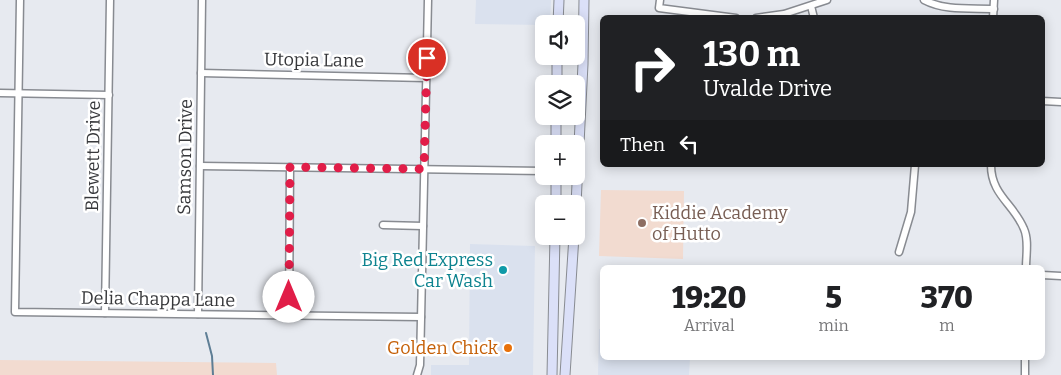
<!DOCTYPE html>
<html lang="en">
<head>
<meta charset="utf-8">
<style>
	body { margin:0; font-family:Bitter,serif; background:#f6f6f6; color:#202124; height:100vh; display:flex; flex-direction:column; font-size:19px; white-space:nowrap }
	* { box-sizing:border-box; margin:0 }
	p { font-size:16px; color:#757577 }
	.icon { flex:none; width:28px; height:28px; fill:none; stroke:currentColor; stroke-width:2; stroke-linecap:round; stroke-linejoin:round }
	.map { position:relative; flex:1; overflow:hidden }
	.details { position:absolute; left:600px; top:265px; width:445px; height:95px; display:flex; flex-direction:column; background:#fff; border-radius:8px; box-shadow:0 2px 12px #0003 }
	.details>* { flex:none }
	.guide { position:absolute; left:600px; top:15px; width:445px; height:152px; border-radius:8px; box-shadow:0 2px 12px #0003; background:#202124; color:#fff; overflow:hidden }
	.fabs { position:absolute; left:535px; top:15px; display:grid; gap:10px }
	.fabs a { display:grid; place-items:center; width:50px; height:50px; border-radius:8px; background:#fff; box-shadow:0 2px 12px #0003; font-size:25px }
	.pin { position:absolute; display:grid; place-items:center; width:42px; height:42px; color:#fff; margin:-21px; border:2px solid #fff; border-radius:50%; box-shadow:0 1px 5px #0007 }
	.me { position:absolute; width:55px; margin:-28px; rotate:0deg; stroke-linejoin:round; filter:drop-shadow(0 0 4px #0008) }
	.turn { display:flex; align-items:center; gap:18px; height:105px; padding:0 20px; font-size:22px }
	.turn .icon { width:65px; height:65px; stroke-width:2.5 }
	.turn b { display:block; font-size:35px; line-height:42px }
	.then { display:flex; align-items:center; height:48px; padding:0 20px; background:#0003; gap:10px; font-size:19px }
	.eta { display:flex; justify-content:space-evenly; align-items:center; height:85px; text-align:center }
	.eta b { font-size:30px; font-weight:800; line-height:35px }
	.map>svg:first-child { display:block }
</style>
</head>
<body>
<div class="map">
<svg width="1061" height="375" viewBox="0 0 1061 375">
	<rect width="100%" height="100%" fill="#e7eaf0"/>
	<g fill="#dae1ee">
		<polygon points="476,0 551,0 550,24 544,25 475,24"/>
		<polygon points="470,244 535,246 533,375 431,375 431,365 469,365"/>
		<polygon points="599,329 602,329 602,358 690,358 689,375 598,375"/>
	</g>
	<g fill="#f2dbd0">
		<polygon points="601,190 684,191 683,259 599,256"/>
		<polygon points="0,360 276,363 277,375 0,375"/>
	</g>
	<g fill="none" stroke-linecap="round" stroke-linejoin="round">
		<polyline stroke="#5e7e95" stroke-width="2" points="206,333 212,356 213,375"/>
		<g stroke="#888b91" stroke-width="9">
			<g id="street">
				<polyline points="20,0 15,312 421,317"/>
				<polyline points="660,0 659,8 736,18"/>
				<path d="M924,0C945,11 970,8 994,9"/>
				<polyline points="811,6 814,18"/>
				<polyline points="756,18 784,14 827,0"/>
				<polyline points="993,18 994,0"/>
				<polyline points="201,73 426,78"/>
				<polyline points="0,93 109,95"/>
				<polyline points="1042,101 1061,102"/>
				<path d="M991,165C991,195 1014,204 1024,229C1029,240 1026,255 1026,268"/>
				<polyline points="200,166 544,171"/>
				<polyline points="383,225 423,226"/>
				<polyline points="899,252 911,212 915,165"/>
				<polyline points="1042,275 1061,276"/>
				<polyline points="105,313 110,0"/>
				<polyline points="198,314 202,0"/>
				<polyline points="289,316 290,167"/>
				<polyline points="417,375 420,365 428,0"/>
				<polyline points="1025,375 1025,358"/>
			</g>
		</g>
		<g stroke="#888b91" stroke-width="11">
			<g id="secondary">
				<polyline points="558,24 559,0"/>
				<polyline points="557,84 557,56"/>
				<polyline points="556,144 556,116"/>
				<polyline points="556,204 556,176"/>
				<polyline points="576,204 583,64 584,0"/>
				<polyline points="552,375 555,236"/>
				<polyline points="565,375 574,236"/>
			</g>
		</g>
		<use href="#street" stroke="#fff" stroke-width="6"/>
		<use href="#secondary" stroke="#dbe0f8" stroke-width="9"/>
	</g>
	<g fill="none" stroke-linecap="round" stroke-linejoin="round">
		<polyline stroke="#e11d48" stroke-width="9" stroke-dasharray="0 16.2" points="289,297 290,167 424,169 427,58"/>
	</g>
	<circle fill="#8d6e63" stroke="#fff" stroke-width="2" cx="642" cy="223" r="5"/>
	<circle fill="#0f9aa8" stroke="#fff" stroke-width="2" cx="503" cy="270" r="5"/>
	<circle fill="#e8710a" stroke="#fff" stroke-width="2" cx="508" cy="348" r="5"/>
	<g text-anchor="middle" stroke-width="5" stroke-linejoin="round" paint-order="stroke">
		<g font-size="18" fill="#37383b" stroke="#fff">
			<text transform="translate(314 60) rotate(1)" y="6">Utopia Lane</text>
			<text transform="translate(93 156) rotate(-89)" y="6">Blewett Drive</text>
			<text transform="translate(185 157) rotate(-89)" y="6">Samson Drive</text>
			<text transform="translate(158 299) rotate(1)" y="6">Delia Chappa Lane</text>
		</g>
		<g font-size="18" fill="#785e54" stroke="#fff" text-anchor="start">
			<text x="652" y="219">Kiddie Academy<tspan x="652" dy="21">of Hutto</tspan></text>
		</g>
		<g font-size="18" fill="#0d838f" stroke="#fff" text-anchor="end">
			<text x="493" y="266">Big Red Express<tspan x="493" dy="21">Car Wash</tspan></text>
		</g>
		<g font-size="18" fill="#c56008" stroke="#fff" text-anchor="end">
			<text x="498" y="354">Golden Chick</text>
		</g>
	</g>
</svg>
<div class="fabs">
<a><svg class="icon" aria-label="sound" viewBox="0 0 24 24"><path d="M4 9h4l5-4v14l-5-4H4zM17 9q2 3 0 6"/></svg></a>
<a><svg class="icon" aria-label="layers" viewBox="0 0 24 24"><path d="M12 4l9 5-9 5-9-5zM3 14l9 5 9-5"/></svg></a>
<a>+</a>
<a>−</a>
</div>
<div class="pin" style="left:427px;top:58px;background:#d93025"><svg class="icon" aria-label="arrive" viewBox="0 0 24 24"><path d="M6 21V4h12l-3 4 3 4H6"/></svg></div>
<svg class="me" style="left:289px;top:297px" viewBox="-20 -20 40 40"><circle r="19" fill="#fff"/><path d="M0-13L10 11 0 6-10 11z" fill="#e11d48"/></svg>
<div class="guide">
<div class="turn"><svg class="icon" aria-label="right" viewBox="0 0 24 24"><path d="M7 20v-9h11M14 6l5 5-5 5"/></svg><div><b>130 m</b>Uvalde Drive</div></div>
<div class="then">Then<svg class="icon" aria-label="left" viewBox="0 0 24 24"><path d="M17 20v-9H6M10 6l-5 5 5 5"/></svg></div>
</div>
<section class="details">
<div class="eta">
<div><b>19:20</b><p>Arrival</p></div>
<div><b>5</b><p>min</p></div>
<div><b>370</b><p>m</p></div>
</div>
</section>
</div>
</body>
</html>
